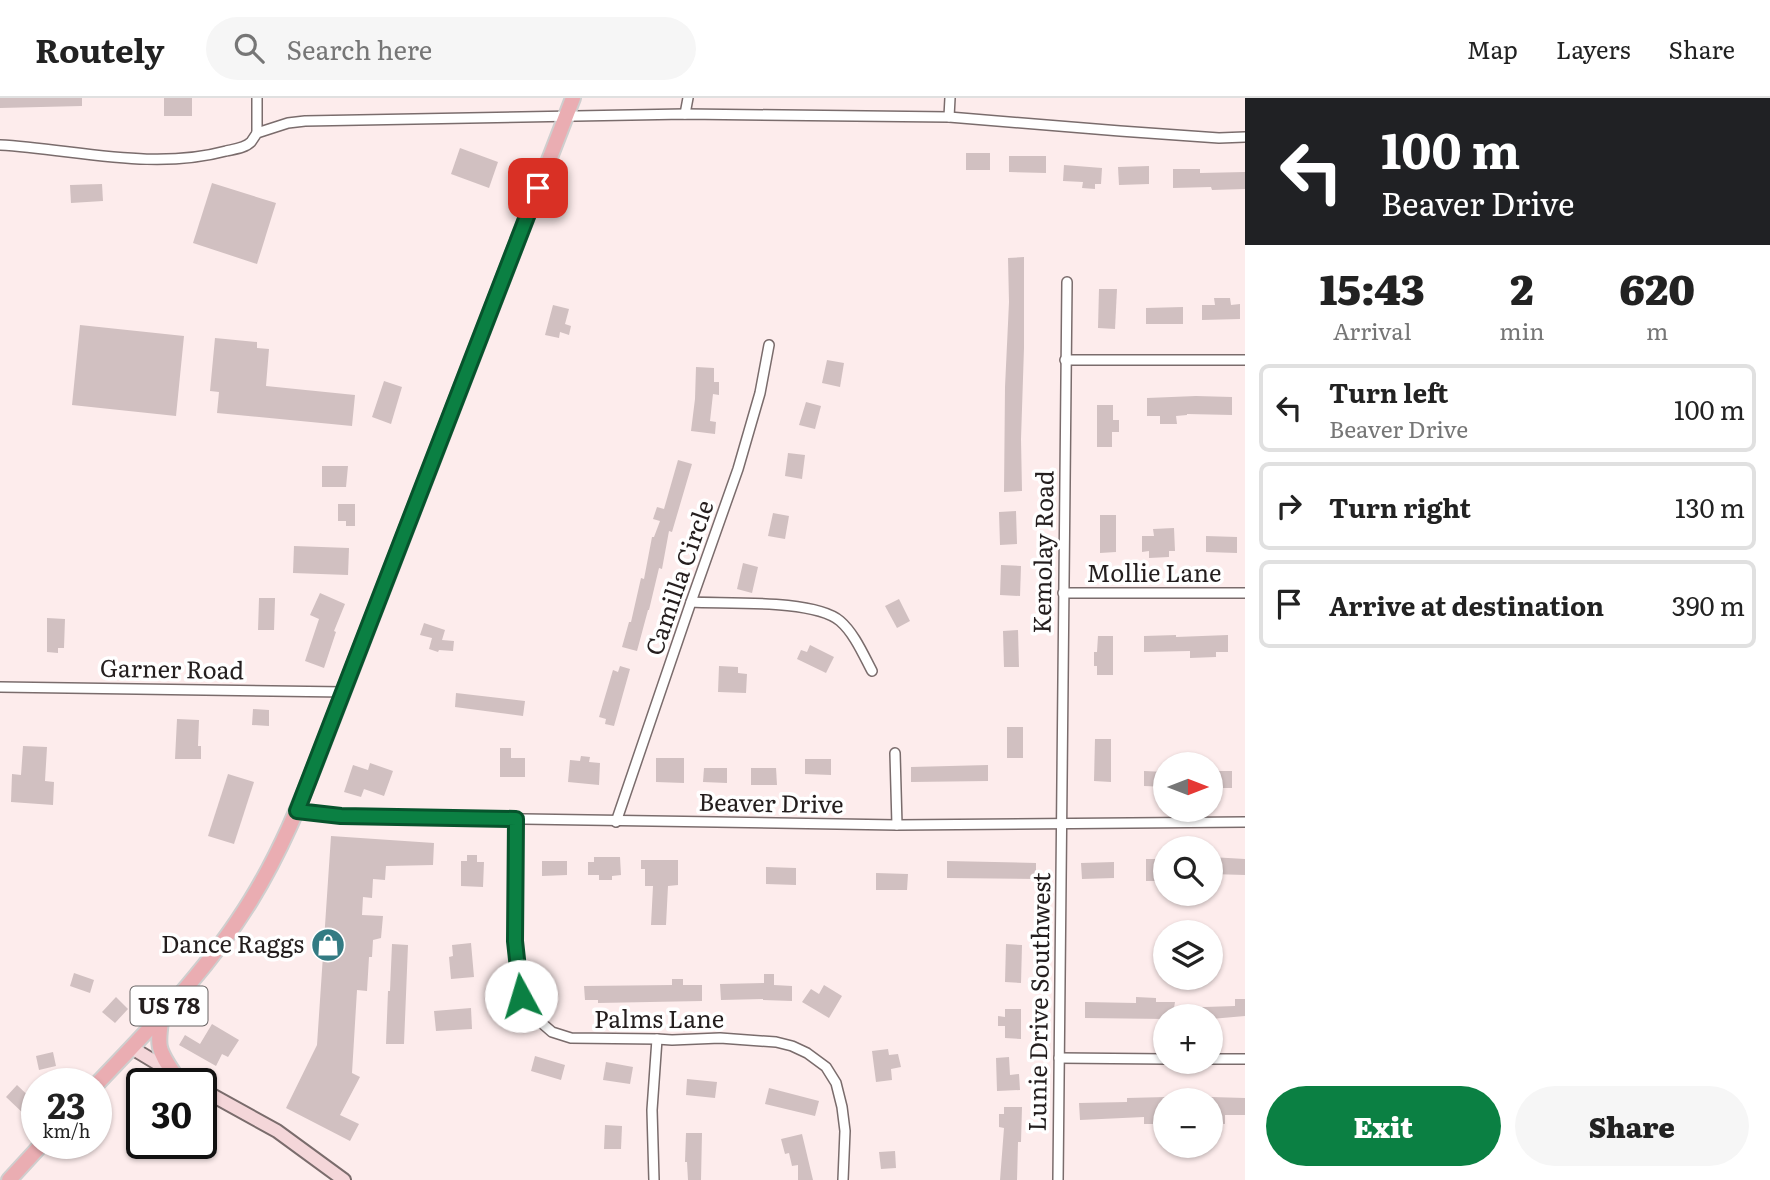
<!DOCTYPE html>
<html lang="en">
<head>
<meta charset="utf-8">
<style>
	body { margin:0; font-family:Literata,serif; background:#f6f6f6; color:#222; height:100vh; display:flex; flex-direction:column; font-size:26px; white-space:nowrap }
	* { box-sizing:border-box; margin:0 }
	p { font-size:23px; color:#767676 }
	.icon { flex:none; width:38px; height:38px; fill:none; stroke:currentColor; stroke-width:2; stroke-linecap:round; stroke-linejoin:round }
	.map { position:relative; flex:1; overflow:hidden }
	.sheet { display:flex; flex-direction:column; background:#fff; width:525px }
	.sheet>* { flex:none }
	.top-card { background:#202124; color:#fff; overflow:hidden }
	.needle { width:46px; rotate:90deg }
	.tools { position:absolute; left:1153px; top:654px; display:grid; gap:14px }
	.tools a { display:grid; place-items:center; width:70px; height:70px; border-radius:50%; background:#fff; box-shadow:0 2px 5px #0004; font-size:35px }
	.speed { position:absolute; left:21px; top:970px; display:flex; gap:14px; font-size:35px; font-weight:700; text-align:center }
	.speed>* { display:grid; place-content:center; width:91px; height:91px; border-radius:50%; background:#fff; box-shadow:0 2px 5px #0004; line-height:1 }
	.speed small { font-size:18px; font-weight:400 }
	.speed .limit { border:4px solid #111; border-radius:10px; background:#fff; color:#111 }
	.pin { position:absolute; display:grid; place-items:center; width:60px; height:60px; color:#fff; margin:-30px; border-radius:14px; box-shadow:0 4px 10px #0006 }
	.me { position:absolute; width:77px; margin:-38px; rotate:354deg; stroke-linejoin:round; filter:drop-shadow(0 0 5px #0008) }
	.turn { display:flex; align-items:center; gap:24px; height:147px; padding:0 21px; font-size:32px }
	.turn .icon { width:91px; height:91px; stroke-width:2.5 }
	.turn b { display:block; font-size:49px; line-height:60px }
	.eta { display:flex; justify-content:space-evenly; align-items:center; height:119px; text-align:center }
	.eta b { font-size:42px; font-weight:800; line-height:49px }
	.primary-button { display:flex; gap:14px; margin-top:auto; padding:14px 21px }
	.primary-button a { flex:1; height:80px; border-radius:42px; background:#0b8043; color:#fff; font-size:28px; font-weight:800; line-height:80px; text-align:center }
	.primary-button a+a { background:#f6f6f6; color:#222 }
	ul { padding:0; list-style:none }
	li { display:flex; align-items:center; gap:21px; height:88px; margin:0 14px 10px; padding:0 7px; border:4px solid #e0e0e0; border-radius:10px }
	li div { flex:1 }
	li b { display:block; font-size:26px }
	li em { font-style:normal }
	header { display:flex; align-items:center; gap:42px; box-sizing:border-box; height:98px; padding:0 35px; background:#fff; border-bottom:2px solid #e0e0e0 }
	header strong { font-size:33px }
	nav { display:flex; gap:38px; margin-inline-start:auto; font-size:24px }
	.search { width:490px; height:63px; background:#f6f6f6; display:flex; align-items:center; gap:18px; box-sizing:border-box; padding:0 24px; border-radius:38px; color:#767676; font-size:26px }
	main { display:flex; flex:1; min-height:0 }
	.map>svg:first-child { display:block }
</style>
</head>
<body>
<header>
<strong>Routely</strong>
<div class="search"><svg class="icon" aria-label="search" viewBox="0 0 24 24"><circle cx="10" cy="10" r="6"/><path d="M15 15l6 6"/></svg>Search here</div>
<nav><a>Map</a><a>Layers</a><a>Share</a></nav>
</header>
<main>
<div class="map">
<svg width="1245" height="1082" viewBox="0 0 1245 1082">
	<rect width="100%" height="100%" fill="#fdecec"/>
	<g fill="#d1c0c1">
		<polygon points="0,0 82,0 82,8 0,10"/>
		<rect x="164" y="0" width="28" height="18"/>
		<polygon points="460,50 498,64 489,90 451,76"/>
		<rect x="966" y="55" width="24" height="17"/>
		<polygon points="1009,58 1046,58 1046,75 1009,74"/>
		<polygon points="1064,67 1102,70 1101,86 1095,86 1095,91 1082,90 1083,84 1063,83"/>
		<polygon points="1149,68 1149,86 1119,87 1118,69"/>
		<polygon points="1173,71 1200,71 1200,75 1245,74 1245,91 1212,92 1211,89 1173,90"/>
		<polygon points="212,85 276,105 257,166 193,145"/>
		<polygon points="102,86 103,103 71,105 70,87"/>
		<polygon points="1024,159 1024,250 1021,341 1022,393 1004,394 1005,289 1009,204 1008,160"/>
		<polygon points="1099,191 1117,191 1115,231 1098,230"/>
		<polygon points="1214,200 1230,200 1231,207 1240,206 1240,221 1202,222 1202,207 1215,207"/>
		<polygon points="553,207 569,211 565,226 571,228 569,237 560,234 559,240 545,237"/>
		<polygon points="1183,209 1183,226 1146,226 1146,210"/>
		<polygon points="80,227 184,238 176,318 72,307"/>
		<polygon points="215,240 257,244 257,250 269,251 266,288 355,297 352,328 217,315 219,294 210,293"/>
		<polygon points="827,262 844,265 840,289 822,285"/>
		<polygon points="696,269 714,270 714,284 719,284 719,297 713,296 710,323 716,324 715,336 691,333 695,301"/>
		<polygon points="384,283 402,289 391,326 372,319"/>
		<polygon points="1196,298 1232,299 1232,317 1187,316 1187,317 1176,318 1177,326 1160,326 1160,318 1147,318 1147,300"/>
		<polygon points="806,304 821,308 815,331 799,327"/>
		<polygon points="1097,307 1113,307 1113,322 1119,322 1119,334 1112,334 1112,349 1097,349"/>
		<polygon points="788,355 805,357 802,381 785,378"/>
		<polygon points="678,362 692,366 672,434 669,433 662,471 659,470 649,512 648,512 637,553 622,549 629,524 631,524 641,480 644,481 652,439 654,439 660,423 653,421 657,409 664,411"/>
		<polygon points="322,368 348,368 346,389 322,389"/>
		<polygon points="338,406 355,406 355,428 346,428 346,423 338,423"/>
		<polygon points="1016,413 1017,446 1000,447 999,414"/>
		<polygon points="773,415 789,418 785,441 768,438"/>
		<polygon points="1100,417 1116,417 1116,454 1100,455"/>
		<polygon points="1174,430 1175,453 1169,453 1169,459 1149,460 1149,453 1142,454 1142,438 1154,438 1153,431"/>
		<polygon points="1206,438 1237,439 1237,455 1206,454"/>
		<polygon points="294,448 349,450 348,477 293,475"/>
		<polygon points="743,465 758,469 752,495 737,491"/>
		<polygon points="1001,467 1021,468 1020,498 1000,497"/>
		<polygon points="320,495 345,506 334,533 336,534 324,570 305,563 319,521 310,517"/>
		<polygon points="259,500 275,500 274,532 258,532"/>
		<polygon points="899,501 910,523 897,530 885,508"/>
		<polygon points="47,520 65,521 64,550 58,550 58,555 47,554"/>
		<polygon points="424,525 445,532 442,542 454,543 453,553 439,552 438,554 429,551 432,540 420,537"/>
		<polygon points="1018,532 1019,569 1004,569 1003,533"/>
		<polygon points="1176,537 1176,539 1228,537 1228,554 1216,554 1216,559 1190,560 1190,553 1144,554 1144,538"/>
		<polygon points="1098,538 1113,538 1113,577 1097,577 1097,568 1094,568 1094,554 1097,554"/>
		<polygon points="810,547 834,559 826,575 797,561 801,552 807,554"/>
		<polygon points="620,568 630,571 614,628 605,626 606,621 599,619 613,572 618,574"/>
		<polygon points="719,568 738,569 738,575 747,576 746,595 718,594"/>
		<polygon points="456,595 525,603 523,618 455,609"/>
		<polygon points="253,611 269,612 269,628 252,627"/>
		<polygon points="177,621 199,622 198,648 201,648 201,661 175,661"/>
		<rect x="1007" y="629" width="16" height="31"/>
		<polygon points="1095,641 1111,641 1111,684 1094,683"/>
		<polygon points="23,648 47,649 45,683 54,684 53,707 11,704 12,676 21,677"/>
		<polygon points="500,650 511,650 511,660 525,660 525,679 500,679"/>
		<polygon points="581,658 590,659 589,664 600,665 599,687 568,684 570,662 580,663"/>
		<polygon points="656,660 684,660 684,685 656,684"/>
		<polygon points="805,661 831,661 831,677 805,676"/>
		<polygon points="370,665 393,673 384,698 364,691 361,699 344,694 353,667 368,672"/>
		<polygon points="988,667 988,683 911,684 911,669"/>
		<polygon points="704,670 727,670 727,685 703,684"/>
		<polygon points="751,670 776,670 777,687 751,687"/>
		<polygon points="1144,673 1166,674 1166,689 1144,688"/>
		<rect x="1211" y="673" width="21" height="17"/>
		<polygon points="228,676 254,684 234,746 208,738"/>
		<polygon points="331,738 434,745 433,767 386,768 385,782 373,781 372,800 363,799 362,817 383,818 381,840 373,842 372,859 369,859 367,893 357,892 352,975 360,979 340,1017 359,1026 350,1043 286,1010 317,947"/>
		<polygon points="467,757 477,757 477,764 484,764 483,789 461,788 461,763 467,763"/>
		<polygon points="594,759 620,759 621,777 612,778 612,782 599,782 599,777 588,777 588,764 594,764"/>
		<polygon points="1211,759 1245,761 1245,777 1211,776"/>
		<polygon points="1146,761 1166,761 1166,777 1157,777 1158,783 1146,783"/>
		<polygon points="641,762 678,762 678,787 668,788 666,827 651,827 653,788 645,788 645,771 641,771"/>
		<polygon points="542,763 567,763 567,777 542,778"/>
		<polygon points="947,763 1036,765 1036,781 947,780"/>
		<polygon points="1114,764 1114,780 1082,781 1081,765"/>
		<polygon points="766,769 796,770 796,787 766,786"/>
		<polygon points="876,775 908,776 907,792 876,792"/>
		<polygon points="471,845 474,879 451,881 449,859 453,858 452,847"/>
		<polygon points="392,846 408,847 404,946 386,946 388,893 390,893"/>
		<polygon points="1006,846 1022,847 1021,885 1005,884"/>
		<polygon points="74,875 94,882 90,895 70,888"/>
		<polygon points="764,876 774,876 774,887 792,888 792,903 763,902 763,901 721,902 720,886 764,885"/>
		<polygon points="672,881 683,881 683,887 702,887 702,903 598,905 598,902 585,902 584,888 672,887"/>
		<polygon points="824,887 842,898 829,920 802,904 811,891 819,896"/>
		<polygon points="116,899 128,911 115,925 102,914"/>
		<polygon points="1136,899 1156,900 1156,904 1175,904 1174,910 1235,908 1235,901 1245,901 1245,918 1211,921 1211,919 1166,919 1166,921 1085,920 1085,904 1136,905"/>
		<polygon points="471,910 472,931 436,933 434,913"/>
		<polygon points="1005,911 1021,911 1021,941 1005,940 1005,928 998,928 998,918 1005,919"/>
		<polygon points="212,926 239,942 228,959 222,956 216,968 179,947 185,937 200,946"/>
		<polygon points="888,951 889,957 898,956 901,969 891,971 892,982 876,984 872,953"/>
		<polygon points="53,954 56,968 39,972 36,958"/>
		<polygon points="535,958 565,967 561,982 531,973"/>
		<polygon points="1009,959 1010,977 1019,976 1020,992 997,993 996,960"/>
		<polygon points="606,964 633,969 630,986 603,982"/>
		<polygon points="687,981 717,984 715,1000 686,997"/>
		<polygon points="17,987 36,1005 25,1017 6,999"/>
		<polygon points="769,990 819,1003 815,1018 765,1006"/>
		<polygon points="1166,999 1165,1026 1144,1026 1144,1019 1080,1022 1079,1005 1127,1004 1127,1000"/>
		<polygon points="1211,999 1245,1000 1245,1017 1225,1017 1225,1026 1213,1025 1213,1016 1211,1016"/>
		<polygon points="1004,1009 1022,1009 1021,1044 1018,1044 1017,1082 1000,1082 1004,1030 999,1029 999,1016 1004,1016"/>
		<polygon points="605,1027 622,1028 621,1051 604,1051"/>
		<polygon points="686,1035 702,1035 701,1082 688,1082 687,1064 685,1064"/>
		<polygon points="802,1036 813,1082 798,1082 798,1067 792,1068 789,1055 785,1056 781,1041"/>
		<polygon points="895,1053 896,1070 881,1071 879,1054"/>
	</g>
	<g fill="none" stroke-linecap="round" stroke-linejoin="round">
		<g stroke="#7a6c6c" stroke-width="12">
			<g id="street">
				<polyline points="685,16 688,0"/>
				<polyline points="949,19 950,0"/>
				<polyline points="257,35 257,0"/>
				<path d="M0,47C74,51 152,73 226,53C235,51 245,50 251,44C253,41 255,38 257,35L288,25L305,23L685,16L949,19L1120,33L1219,40L1245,39"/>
				<polyline points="1065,262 1245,262"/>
				<polyline points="1063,495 1245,495"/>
				<path d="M691,504C726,506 814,501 840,523C854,535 863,556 872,573"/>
				<polyline points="0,589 344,594"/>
				<polyline points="895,655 897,727"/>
				<polyline points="297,713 341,718 897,727 1245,724"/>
				<polyline points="516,721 515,843 521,898 536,920 552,934 571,940 657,941 672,942 720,940 776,944 792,948 807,955 826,969 836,985 842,1009 845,1033 843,1082"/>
				<polyline points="616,724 691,504 738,371 760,295 769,247"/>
				<polyline points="1059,960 1166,961"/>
				<polyline points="1211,961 1245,961"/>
				<polyline points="654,1082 652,1012 657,941"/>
				<polyline points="1058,1082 1067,184"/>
			</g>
		</g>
		<g stroke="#7a6c6c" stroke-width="16">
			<g id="secondary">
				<polyline points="132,950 190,985"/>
				<polyline points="201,991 277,1033 344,1082"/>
			</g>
		</g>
		<g stroke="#cfcece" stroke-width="18">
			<g id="primary">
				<path d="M162,917C157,948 157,951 175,977"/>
				<path d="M96,987C151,929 209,871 251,802C280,755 301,704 321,652L573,0"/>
				<polyline points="9,1082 43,1045"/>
			</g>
		</g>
		<use href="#street" stroke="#fff" stroke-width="9"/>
		<use href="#secondary" stroke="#f4d6d9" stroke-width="12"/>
		<use href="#primary" stroke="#eaadb2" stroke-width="14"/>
	</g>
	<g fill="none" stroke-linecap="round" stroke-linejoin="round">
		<g stroke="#07532c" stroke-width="18">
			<polyline id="route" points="521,898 515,843 516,721 341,718 297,713 538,90"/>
		</g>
		<use href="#route" stroke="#0b8043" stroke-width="12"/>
	</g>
	<defs>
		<g id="shop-disc" transform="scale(1.75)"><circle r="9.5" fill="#337b83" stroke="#fff"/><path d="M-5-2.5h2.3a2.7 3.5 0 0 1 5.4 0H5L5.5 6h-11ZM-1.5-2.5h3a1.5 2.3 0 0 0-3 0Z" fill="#fff"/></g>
	</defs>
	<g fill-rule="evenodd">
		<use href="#shop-disc" x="328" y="847"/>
	</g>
	<g text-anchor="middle" stroke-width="7" stroke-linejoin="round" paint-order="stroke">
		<rect fill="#fff" stroke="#666262" stroke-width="2" x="130.5" y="888.5" width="77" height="39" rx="5"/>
		<g font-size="23" font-weight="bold" fill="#241e1e">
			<text x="169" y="916">US 78</text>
		</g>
		<g font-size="24" fill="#241e1e" stroke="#fff">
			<text transform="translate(1044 454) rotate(-89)" y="8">Kemolay Road</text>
			<text x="1154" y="484">Mollie Lane</text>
			<text transform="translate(680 480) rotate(-71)" y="8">Camilla Circle</text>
			<text transform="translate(172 572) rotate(1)" y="8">Garner Road</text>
			<text transform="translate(771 706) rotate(1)" y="8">Beaver Drive</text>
			<text transform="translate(1040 904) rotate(-89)" y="8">Lunie Drive Southwest</text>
			<text x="659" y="930">Palms Lane</text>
		</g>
		<g font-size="24" fill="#241e1e" stroke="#fff" text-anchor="end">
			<text x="304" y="855">Dance Raggs</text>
		</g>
	</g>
</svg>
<div class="tools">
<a><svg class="needle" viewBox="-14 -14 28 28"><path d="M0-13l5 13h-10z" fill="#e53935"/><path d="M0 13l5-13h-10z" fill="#767676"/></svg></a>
<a><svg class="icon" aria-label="search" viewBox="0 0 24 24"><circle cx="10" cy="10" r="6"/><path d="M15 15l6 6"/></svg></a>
<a><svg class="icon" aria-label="layers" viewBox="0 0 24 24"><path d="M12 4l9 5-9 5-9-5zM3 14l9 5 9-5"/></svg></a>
<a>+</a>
<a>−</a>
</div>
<div class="speed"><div>23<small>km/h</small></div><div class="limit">30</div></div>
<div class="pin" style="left:538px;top:90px;background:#d93025"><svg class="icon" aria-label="arrive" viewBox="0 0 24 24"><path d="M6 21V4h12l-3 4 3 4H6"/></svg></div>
<svg class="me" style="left:521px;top:898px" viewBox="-20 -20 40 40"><circle r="19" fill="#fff"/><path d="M0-13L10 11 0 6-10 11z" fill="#0b8043"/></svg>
</div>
<section class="sheet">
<div class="top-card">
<div class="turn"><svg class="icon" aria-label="left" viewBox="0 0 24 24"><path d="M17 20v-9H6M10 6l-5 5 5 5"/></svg><div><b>100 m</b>Beaver Drive</div></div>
</div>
<div class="eta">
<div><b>15:43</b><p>Arrival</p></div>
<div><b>2</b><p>min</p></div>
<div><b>620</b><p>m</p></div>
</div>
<ul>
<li><svg class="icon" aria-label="left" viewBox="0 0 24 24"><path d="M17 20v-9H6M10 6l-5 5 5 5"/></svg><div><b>Turn left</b><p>Beaver Drive</p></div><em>100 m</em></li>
<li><svg class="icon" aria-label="right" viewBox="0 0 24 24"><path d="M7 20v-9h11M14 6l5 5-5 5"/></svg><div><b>Turn right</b></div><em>130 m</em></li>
<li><svg class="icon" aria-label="arrive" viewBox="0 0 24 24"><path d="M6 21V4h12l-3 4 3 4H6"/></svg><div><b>Arrive at destination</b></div><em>390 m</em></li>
</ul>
<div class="primary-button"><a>Exit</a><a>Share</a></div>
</section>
</main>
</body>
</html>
